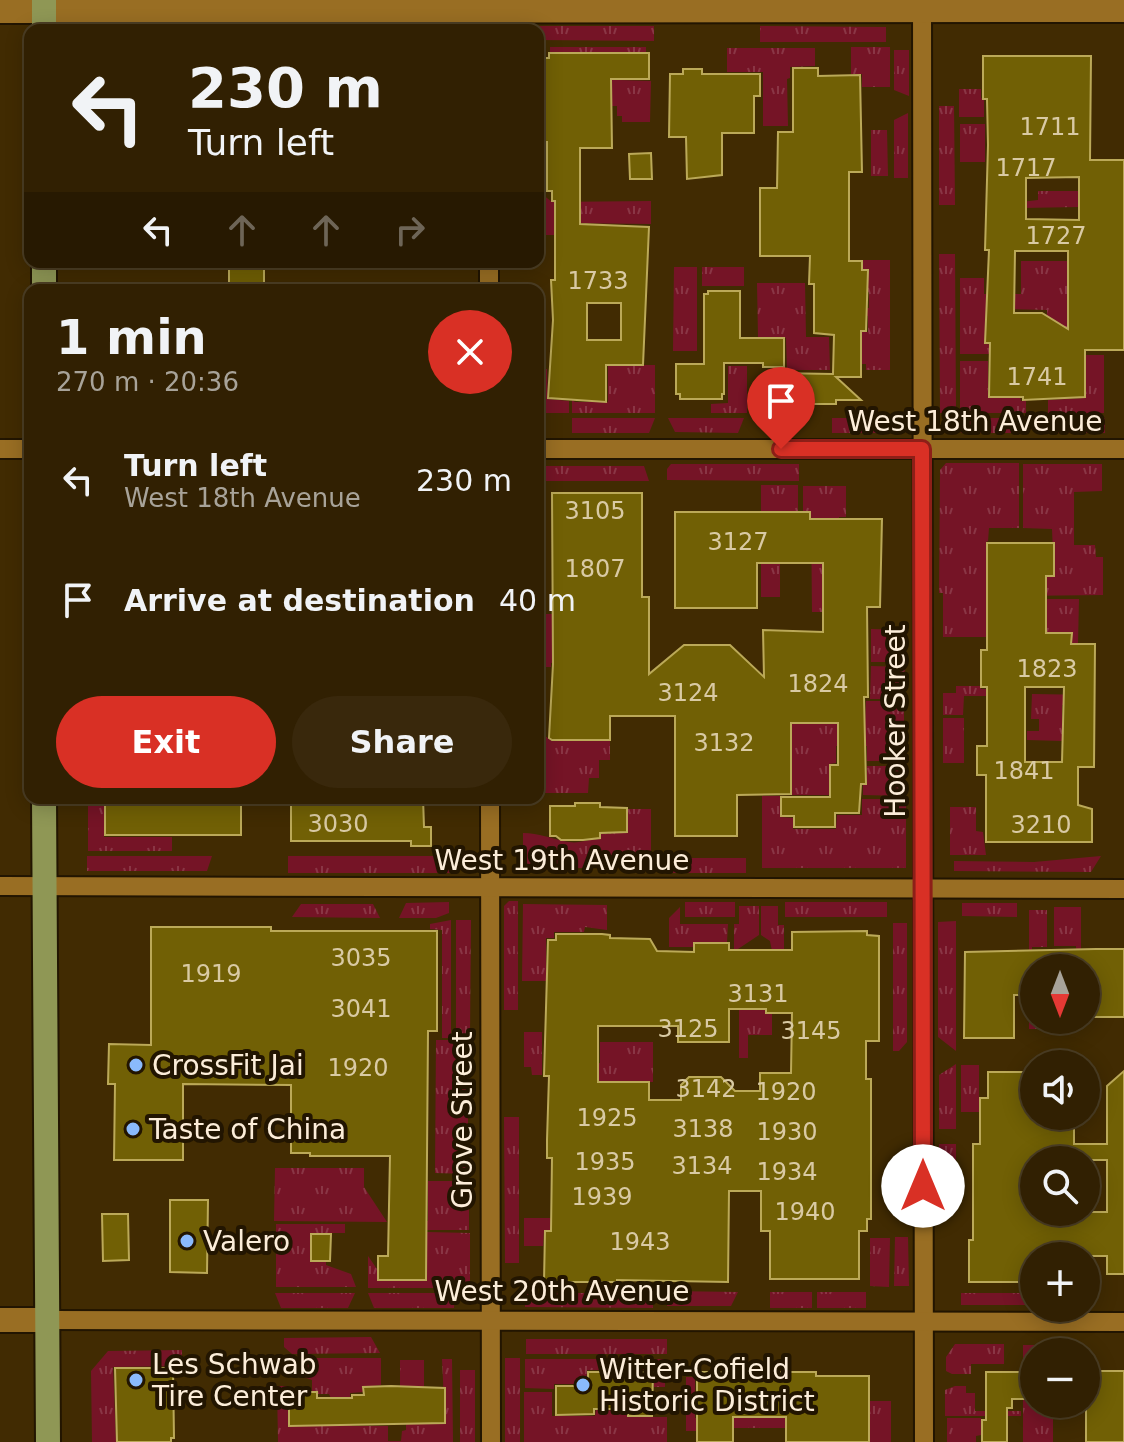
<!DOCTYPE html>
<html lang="en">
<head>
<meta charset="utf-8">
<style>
	body { margin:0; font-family:"DejaVu Sans",sans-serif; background:#39280c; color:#f1f3f6; height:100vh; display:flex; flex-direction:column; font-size:30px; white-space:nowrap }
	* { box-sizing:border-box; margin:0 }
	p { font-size:26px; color:#a8a399 }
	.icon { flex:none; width:44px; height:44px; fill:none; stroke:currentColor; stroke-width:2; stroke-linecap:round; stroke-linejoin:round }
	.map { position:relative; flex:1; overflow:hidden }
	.panel { position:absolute; left:24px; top:284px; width:520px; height:520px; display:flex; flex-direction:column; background:#312002; border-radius:16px; box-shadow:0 4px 20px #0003,0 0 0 2px #4c3e24 }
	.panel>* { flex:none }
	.top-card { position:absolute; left:24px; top:24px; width:520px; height:244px; border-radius:16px; box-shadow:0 4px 20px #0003,0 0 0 2px #4c3e24; background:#312002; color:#f1f3f6; overflow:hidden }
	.needle { width:52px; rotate:180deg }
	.tools { position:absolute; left:1020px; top:954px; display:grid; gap:16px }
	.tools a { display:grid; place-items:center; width:80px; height:80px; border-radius:50%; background:#312002; box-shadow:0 4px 20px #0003,0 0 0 2px #4c3e24; font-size:40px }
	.pin { position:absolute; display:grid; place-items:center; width:68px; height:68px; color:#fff; margin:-82px -34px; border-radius:50% 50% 50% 0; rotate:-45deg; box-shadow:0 0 8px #0007 }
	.pin .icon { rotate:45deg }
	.me { position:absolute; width:88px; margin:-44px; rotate:0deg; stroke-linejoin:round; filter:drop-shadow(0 0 6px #0008) }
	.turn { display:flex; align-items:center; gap:28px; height:168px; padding:0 32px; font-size:36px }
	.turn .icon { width:104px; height:104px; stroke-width:2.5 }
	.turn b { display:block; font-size:56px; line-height:68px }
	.lanes { display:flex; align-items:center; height:76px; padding:0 32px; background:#0003; justify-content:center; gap:40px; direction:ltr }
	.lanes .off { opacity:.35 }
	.round { display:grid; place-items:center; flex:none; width:84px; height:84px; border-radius:42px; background:#39280c }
	.summary { display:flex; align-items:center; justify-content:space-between; height:136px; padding:0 32px }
	h1 { font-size:48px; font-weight:600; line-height:60px }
	.cta { display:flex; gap:16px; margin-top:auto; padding:16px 32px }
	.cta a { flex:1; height:92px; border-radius:48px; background:#d93025; color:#fff; font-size:32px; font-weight:600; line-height:92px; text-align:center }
	.cta a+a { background:#39280c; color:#f1f3f6 }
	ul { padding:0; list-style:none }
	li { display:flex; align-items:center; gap:24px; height:120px; padding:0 32px }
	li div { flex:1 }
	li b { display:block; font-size:30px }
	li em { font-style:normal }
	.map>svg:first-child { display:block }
</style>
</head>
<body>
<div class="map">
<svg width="1124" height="1442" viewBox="0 0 1124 1442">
	<defs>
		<pattern id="grass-tufts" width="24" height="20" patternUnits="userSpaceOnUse" patternTransform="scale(2)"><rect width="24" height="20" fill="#751426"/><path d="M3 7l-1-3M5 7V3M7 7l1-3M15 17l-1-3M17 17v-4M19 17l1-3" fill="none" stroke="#8a3645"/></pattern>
	</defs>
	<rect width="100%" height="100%" fill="#412b02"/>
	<g fill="url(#grass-tufts)">
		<polygon points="526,26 654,26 654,41 538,40 538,30 526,30"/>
		<polygon points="760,26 886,27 886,42 760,42"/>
		<polygon points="550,47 646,47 646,52 619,52 619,80 651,81 650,122 622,122 622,116 617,116 617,106 612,106 611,89 602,89 603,52 550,52"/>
		<polygon points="851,47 890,47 890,87 862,87 862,74 851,74"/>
		<polygon points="727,48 815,48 815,66 790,67 790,78 787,79 788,126 763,126 763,72 727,72"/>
		<polygon points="894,50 909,50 909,96 894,90"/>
		<polygon points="959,89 981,89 981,98 984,99 984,117 959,117"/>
		<polygon points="939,106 954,106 955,205 939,205"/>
		<polygon points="908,113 908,178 894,178 894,120"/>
		<rect x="960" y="124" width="25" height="38"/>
		<polygon points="871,130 887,130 888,176 871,176"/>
		<polygon points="538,191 552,202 651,201 651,224 561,223 560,226 554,226 554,235 538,235"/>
		<polygon points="1038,191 1078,191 1079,207 1021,208 1021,202 1038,200"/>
		<polygon points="939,254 955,254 956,413 940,413"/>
		<polygon points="863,260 890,260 890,370 866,370 866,364 862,364 862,332 868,332 868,316 864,315 863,308 869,308 869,293 863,283 868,282 868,269 863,269"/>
		<polygon points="1021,261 1067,261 1067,333 1047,333 1047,310 1001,309 1000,317 985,318 985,344 999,345 999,354 960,354 960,278 984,278 984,294 1021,294"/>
		<polygon points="674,267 697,267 697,351 673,351"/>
		<rect x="702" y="267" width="42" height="19"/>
		<polygon points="757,283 805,283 806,337 829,337 830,370 787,370 786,338 758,337"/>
		<polygon points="1086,355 1104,355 1104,413 1048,413 1048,400 1086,398"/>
		<polygon points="960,361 988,361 988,398 1020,398 1021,401 1026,401 1026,413 960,413"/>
		<polygon points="608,365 655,365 655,413 572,413 572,400 575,402 608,402"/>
		<polygon points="728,366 747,366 747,413 711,413 711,404 728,403"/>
		<polygon points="538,369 547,369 548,399 569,401 569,413 538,413"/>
		<polygon points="758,375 772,375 772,403 783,403 787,406 787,413 758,413"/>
		<polygon points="572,418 655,418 649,433 572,433"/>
		<polygon points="668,418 744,418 738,433 675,432"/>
		<rect x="832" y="418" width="56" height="15"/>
		<polygon points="961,418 1027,418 1021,433 961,433"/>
		<polygon points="1048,418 1105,418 1105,433 1055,433"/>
		<polygon points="946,463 1019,463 1019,528 989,528 988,541 986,542 987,577 1054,577 1052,529 1023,528 1023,464 1102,464 1102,491 1074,492 1074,545 1095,545 1096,557 1103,557 1103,595 1015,596 987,602 986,637 943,637 943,593 939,593 940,470"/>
		<polygon points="671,464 799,464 799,481 667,480 667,469"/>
		<polygon points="538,466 644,466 649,481 538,481"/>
		<polygon points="761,485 798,485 798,511 780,512 780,597 761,597"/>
		<polygon points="803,486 846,486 846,517 839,517 839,612 812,612 811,511 803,511"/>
		<polygon points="1047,599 1079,599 1078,643 1046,643"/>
		<polygon points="538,614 552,614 553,640 624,641 561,663 551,663 551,667 538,667"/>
		<polygon points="871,629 905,630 905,662 871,662"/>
		<polygon points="871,666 905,667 904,699 870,699"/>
		<polygon points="956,686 981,686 981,689 1024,689 1024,696 964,696 963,715 943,715 943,693 956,693"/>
		<polygon points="1032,694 1094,695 1094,705 1062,705 1062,741 1027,740 1027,731 1039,731 1039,719 1031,719"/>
		<polygon points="866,701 904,701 904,761 867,761 867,746 836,746 836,763 829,764 829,795 792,795 792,737 767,736 767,724 865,724"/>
		<rect x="943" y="718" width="21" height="45"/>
		<polygon points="538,736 545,736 552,741 610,741 610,760 599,760 599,778 589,778 588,793 538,793"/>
		<polygon points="867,766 905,766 905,796 863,795 863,785 867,784"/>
		<polygon points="762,796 780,796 780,817 793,818 793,829 836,829 837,815 862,815 862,799 906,799 906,868 762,868"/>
		<polygon points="88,798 104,798 104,837 172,837 172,851 88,851"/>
		<polygon points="950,807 976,807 976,831 983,832 986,855 950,855"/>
		<path d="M628,809H651V868H528L523,863V833C538,833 553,839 564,841C579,845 586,839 600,839L601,834L628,832Z"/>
		<polygon points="87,856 212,856 207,871 87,871"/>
		<rect x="288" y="856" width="163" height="17"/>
		<polygon points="1101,856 1091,872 954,871 954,861 1034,862"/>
		<rect x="666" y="858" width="80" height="15"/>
		<polygon points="509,901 518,901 518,1010 504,1010 504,906"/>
		<polygon points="449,902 449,913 436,918 399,918 406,903"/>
		<rect x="685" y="902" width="50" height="15"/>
		<rect x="785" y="902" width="102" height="15"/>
		<polygon points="962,903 1017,903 1017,917 962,916"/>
		<polygon points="301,904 373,904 380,918 292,917"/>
		<polygon points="523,904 607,905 607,930 585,927 584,932 554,932 554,938 546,938 546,968 612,981 522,981"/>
		<polygon points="739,906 759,906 759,935 738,949 738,1009 734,1009 734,924 739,924"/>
		<polygon points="761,906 778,906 778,925 784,925 784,951 772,951 770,941 761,935"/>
		<polygon points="680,907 680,924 728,924 727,942 693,942 693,947 669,947 669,918"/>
		<polygon points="1054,907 1081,907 1081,968 1077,968 1076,946 1054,946"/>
		<polygon points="1029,910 1047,910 1047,947 1032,947 1032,981 1034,982 1034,1020 1048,1020 1048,1029 1029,1029"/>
		<polygon points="451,920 451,1038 442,1038 442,930 430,929 430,924"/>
		<polygon points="456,920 471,920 470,1034 456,1034"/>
		<polygon points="956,921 956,1051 938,1037 938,922"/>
		<polygon points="893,923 907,923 907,1042 899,1051 893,1051"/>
		<polygon points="739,1010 765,1010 765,1014 772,1014 772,1035 748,1035 748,1058 739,1058"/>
		<polygon points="524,1032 542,1032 542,1075 532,1075 531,1067 524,1067"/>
		<polygon points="436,1040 468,1040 468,1174 435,1173"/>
		<polygon points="600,1042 653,1042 653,1082 590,1082 590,1064 600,1063"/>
		<polygon points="956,1064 956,1129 939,1129 939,1075"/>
		<rect x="961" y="1065" width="18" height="47"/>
		<polygon points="504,1117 519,1117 519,1263 505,1263"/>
		<rect x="939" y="1144" width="17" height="43"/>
		<polygon points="275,1168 364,1168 364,1187 387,1222 274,1221"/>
		<polygon points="428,1181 469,1181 469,1230 389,1230 389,1221 428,1221"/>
		<polygon points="524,1218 583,1218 620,1230 544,1230 543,1246 524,1246"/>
		<polygon points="276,1224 345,1224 345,1233 311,1233 311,1262 326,1262 326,1265 351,1274 356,1287 276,1287"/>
		<polygon points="427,1232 470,1233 470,1288 368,1288 368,1256 377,1269 378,1281 427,1281"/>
		<polygon points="895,1237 908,1237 909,1286 894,1286"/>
		<polygon points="870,1238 890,1238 889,1287 870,1286"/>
		<polygon points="668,1291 738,1292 731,1306 667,1306"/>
		<rect x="770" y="1292" width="42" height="16"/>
		<rect x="817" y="1292" width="49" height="16"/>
		<polygon points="275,1293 355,1293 348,1308 281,1308"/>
		<polygon points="368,1293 455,1293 454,1308 374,1308"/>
		<polygon points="525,1293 653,1293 653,1308 525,1307"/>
		<rect x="961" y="1293" width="73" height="12"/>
		<polygon points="371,1337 380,1353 292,1354 284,1347 284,1338"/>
		<rect x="526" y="1339" width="141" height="15"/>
		<polygon points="955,1344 1004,1344 1004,1364 971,1364 971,1374 952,1374 946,1371 946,1357"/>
		<polygon points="1023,1345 1058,1345 1058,1352 1034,1352 1034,1369 1029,1369 1029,1401 1034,1401 1034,1404 1053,1404 1053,1442 1023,1442"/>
		<polygon points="182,1350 182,1366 113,1367 116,1442 92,1442 91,1371 108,1351"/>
		<polygon points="301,1358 381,1358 381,1385 364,1387 363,1392 350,1393 350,1423 352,1426 388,1426 388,1441 401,1441 402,1431 406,1430 406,1424 445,1423 442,1359 452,1359 453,1442 278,1442 277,1386 288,1386 289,1426 327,1426 334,1404 329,1394 318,1394 318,1391 312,1391 312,1380 301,1376"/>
		<rect x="505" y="1358" width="15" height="84"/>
		<polygon points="525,1359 665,1359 665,1387 654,1387 653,1370 587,1370 586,1384 554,1384 554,1389 525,1388"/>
		<polygon points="400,1360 424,1360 424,1387 417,1387 400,1420"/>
		<rect x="460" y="1370" width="15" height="72"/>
		<polygon points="769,1374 785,1391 785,1418 822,1419 787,1428 713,1428 713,1431 686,1431 686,1377 695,1377 695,1418 768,1418"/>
		<polygon points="955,1386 966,1386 966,1393 975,1393 975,1411 1021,1411 1021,1416 945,1416 945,1390"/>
		<polygon points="524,1392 552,1392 552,1416 595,1416 596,1410 626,1411 627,1417 667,1417 667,1442 524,1442"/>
		<polygon points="870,1401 891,1401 891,1442 870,1442 870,1415 823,1415 817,1405 870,1405"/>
		<polygon points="947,1418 981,1418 981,1435 976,1436 976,1442 947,1442"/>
	</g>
	<g fill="#716005" stroke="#bba958" stroke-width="2" fill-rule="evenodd">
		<path d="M549,53H649V79H611L612,148H580V224L649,227L643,365H606V402L548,398L553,320L551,280H555V201H552V191H547V142H541V93H544V58H549ZM587,303H621V340H587Z"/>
		<path d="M983,56H1091L1090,160H1124V350H1085V397L1023,400V397H989L990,343H985L989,250H985L988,145L987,99H983ZM1079,177V220L1026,219V178ZM1015,251H1068V329L1042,313H1014Z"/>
		<polygon points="793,68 818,68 818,76 860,75 862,172 849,172 849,261 862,261 862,270 868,270 866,331 861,331 861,377 836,377 861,400 836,400 836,404 786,404 786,400 775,400 775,373 833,374 834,335 814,333 814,284 809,284 810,256 760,256 760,188 777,188 778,132 793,132"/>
		<polygon points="683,69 702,69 702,74 760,74 760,96 754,96 754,133 722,133 722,175 687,179 686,137 669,137 670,74 683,74"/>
		<polygon points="651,153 652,179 630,179 629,154"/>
		<rect x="229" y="262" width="35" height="23"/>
		<polygon points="708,291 740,291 740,338 784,338 784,367 763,367 763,363 724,363 724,394 722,394 722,399 680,399 680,394 676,394 676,364 704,364 704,294 708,294"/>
		<polygon points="552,493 642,493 642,597 649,597 649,674 684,645 730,645 764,677 763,630 823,632 823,563 757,563 757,608 675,608 675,512 810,512 810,519 882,519 880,607 867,607 868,697 864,697 866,784 861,784 859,813 835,813 835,827 794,827 794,816 781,816 781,797 830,797 830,765 838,765 838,723 791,723 791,794 737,795 737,836 675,836 675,716 610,716 610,740 552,740 549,738 553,664"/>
		<path d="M987,543H1054V576H1046V633H1072L1071,644H1095L1094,767H1078V805L1092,809V842H986V775H977V746H987V687H981V650H987ZM1025,687H1064L1062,762H1025Z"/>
		<rect x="105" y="798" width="136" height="37"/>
		<polygon points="291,798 423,798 424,827 431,827 431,846 411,846 411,841 291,841"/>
		<polygon points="575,803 600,803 600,807 627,808 627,832 600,833 600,838 583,840 561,840 556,836 550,836 550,806 575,806"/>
		<polygon points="151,927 271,927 271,931 437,931 437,1031 428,1031 426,1280 378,1280 378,1256 388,1256 390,1156 310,1156 310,1153 291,1153 291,1085 183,1084 183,1160 114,1160 115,1084 108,1084 109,1044 151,1045"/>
		<path d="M867,931V935L879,936V1041H866V1079H871V1219H867V1231H859V1279H770V1231H761V1191H729L728,1282L617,1280V1282H544L545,1231H551L552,1158H547V1140L549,1076H544L548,940H556V934H602L610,935V938L650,939L657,951L694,952V943H729V950H792V932ZM729,1009H766V1013H792L791,1073H760V1091H735L721,1077H689L681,1085V1100H649V1082H598V1026H678V1042H729Z"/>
		<polygon points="1096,949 1124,949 1124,1017 1089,1017 1088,968 1034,968 1034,995 1014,995 1014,1038 964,1038 965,952"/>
		<path d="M1124,1071V1274H1107V1256H1034L1031,1282H969V1240H973V1144H980V1098H988V1072H1034V1116H1074V1144H1107V1086ZM1034,1160H1107V1212H1034Z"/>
		<polygon points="170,1200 208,1200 207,1273 170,1272"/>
		<polygon points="102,1214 128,1214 129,1260 103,1261"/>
		<polygon points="311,1234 331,1234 330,1261 311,1261"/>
		<polygon points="115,1368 173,1368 174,1438 171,1438 171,1442 117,1442"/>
		<rect x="1086" y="1371" width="38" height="71"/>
		<polygon points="588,1372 653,1372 652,1416 628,1416 628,1409 594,1409 594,1414 556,1415 556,1386 588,1386"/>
		<polygon points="697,1372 816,1372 816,1376 869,1376 869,1442 786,1442 786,1417 733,1417 733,1442 697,1442"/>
		<polygon points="986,1372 1034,1372 1034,1399 1012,1399 1012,1408 1007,1408 1007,1442 982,1442 982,1420 986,1420"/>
		<polygon points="391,1386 445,1388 445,1423 289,1426 289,1392 317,1392 317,1398 352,1398 352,1395 364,1395 363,1387"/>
	</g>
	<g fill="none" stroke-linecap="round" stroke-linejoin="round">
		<g stroke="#221501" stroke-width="22">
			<g id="street">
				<polyline points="922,0 924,1442"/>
				<polyline points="489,262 489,290"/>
				<polyline points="0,449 30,449"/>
				<polyline points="538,449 1124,449"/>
				<polyline points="490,798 491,1442"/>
				<polyline points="0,886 1124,889"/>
				<polyline points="48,1320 1124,1322"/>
			</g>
		</g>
		<g stroke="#221501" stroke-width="28">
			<g id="secondary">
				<polyline points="0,11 1124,10"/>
				<polyline points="0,1320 48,1320"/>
			</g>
		</g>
		<g stroke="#221501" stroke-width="28">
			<g id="primary">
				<polyline points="44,0 44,30"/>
				<polyline points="44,262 44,290"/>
				<polyline points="44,798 48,1442"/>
			</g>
		</g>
		<use href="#street" stroke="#996e23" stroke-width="18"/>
		<use href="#secondary" stroke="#996e23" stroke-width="24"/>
		<use href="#primary" stroke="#8f9755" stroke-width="24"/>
	</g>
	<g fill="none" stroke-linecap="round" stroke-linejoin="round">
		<g stroke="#8d1f18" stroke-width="20">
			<polyline id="route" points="781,449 922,449 923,1186"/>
		</g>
		<use href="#route" stroke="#d93025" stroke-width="14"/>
	</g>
	<g fill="#8abafc" stroke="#221501" stroke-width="3">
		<circle cx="136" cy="1065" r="8"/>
		<circle cx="133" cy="1129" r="8"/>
		<circle cx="187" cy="1241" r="8"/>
		<circle cx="136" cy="1380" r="8"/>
		<circle cx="583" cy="1385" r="8"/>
	</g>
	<g text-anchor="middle" stroke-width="8" stroke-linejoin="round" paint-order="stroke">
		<g font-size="24" fill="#d9caa4">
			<text x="1050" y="135">1711</text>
			<text x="1026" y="176">1717</text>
			<text x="1056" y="244">1727</text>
			<text x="598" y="289">1733</text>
			<text x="1037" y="385">1741</text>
			<text x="595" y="519">3105</text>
			<text x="738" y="550">3127</text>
			<text x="595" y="577">1807</text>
			<text x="1047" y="677">1823</text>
			<text x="818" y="692">1824</text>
			<text x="688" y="701">3124</text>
			<text x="724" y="751">3132</text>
			<text x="1024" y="779">1841</text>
			<text x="338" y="832">3030</text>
			<text x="1041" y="833">3210</text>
			<text x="361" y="966">3035</text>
			<text x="211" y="982">1919</text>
			<text x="758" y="1002">3131</text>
			<text x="361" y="1017">3041</text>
			<text x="688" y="1037">3125</text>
			<text x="811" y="1039">3145</text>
			<text x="358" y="1076">1920</text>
			<text x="706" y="1097">3142</text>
			<text x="786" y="1100">1920</text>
			<text x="607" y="1126">1925</text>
			<text x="703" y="1137">3138</text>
			<text x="787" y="1140">1930</text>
			<text x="605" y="1170">1935</text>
			<text x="702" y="1174">3134</text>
			<text x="787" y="1180">1934</text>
			<text x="602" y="1205">1939</text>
			<text x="805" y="1220">1940</text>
			<text x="640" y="1250">1943</text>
		</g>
		<g font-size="28" fill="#fcedd9" stroke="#221501">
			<text x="975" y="431">West 18th Avenue</text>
			<text transform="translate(895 721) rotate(-90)" y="10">Hooker Street</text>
			<text x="562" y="870">West 19th Avenue</text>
			<text transform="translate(462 1120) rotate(-90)" y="10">Grove Street</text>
			<text x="562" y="1301">West 20th Avenue</text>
		</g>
		<g font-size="28" fill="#fcedd9" stroke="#221501" text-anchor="start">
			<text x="152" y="1075">CrossFit Jai</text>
			<text x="149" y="1139">Taste of China</text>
			<text x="203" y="1251">Valero</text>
			<text x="152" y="1374">Les Schwab<tspan x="152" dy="32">Tire Center</tspan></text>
			<text x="599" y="1379">Witter-Cofield<tspan x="599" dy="32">Historic District</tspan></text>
		</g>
	</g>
</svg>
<div class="tools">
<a><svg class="needle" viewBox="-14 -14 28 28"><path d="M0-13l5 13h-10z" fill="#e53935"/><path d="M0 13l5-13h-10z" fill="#a8a399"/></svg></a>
<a><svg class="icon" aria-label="sound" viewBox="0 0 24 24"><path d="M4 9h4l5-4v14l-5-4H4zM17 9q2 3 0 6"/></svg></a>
<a><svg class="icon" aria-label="search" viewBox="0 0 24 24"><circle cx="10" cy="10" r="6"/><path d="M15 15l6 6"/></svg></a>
<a>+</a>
<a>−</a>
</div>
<div class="pin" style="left:781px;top:449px;background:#d93025"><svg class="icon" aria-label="arrive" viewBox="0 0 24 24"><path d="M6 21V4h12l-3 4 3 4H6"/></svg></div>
<svg class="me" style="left:923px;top:1186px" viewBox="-20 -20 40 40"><circle r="19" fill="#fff"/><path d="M0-13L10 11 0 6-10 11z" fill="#d93025"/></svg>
<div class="top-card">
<div class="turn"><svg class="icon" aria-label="left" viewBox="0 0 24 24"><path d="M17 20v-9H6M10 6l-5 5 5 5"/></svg><div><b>230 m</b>Turn left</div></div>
<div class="lanes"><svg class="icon" aria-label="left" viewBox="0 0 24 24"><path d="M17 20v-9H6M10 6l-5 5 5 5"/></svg><svg class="icon off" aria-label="ahead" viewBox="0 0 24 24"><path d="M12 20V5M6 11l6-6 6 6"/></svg><svg class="icon off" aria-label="ahead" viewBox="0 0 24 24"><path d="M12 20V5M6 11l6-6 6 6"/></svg><svg class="icon off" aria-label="right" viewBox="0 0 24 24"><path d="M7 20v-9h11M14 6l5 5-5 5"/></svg></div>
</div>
<section class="panel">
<div class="summary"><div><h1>1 min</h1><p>270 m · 20:36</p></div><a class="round" style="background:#d93025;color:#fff"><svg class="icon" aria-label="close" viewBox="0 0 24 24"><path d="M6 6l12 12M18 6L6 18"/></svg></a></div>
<ul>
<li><svg class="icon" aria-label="left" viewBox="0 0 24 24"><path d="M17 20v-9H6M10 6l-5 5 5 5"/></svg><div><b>Turn left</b><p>West 18th Avenue</p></div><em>230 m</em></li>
<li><svg class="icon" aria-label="arrive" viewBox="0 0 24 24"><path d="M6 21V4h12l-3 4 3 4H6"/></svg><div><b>Arrive at destination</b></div><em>40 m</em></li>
</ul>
<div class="cta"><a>Exit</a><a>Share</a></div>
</section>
</div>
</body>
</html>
